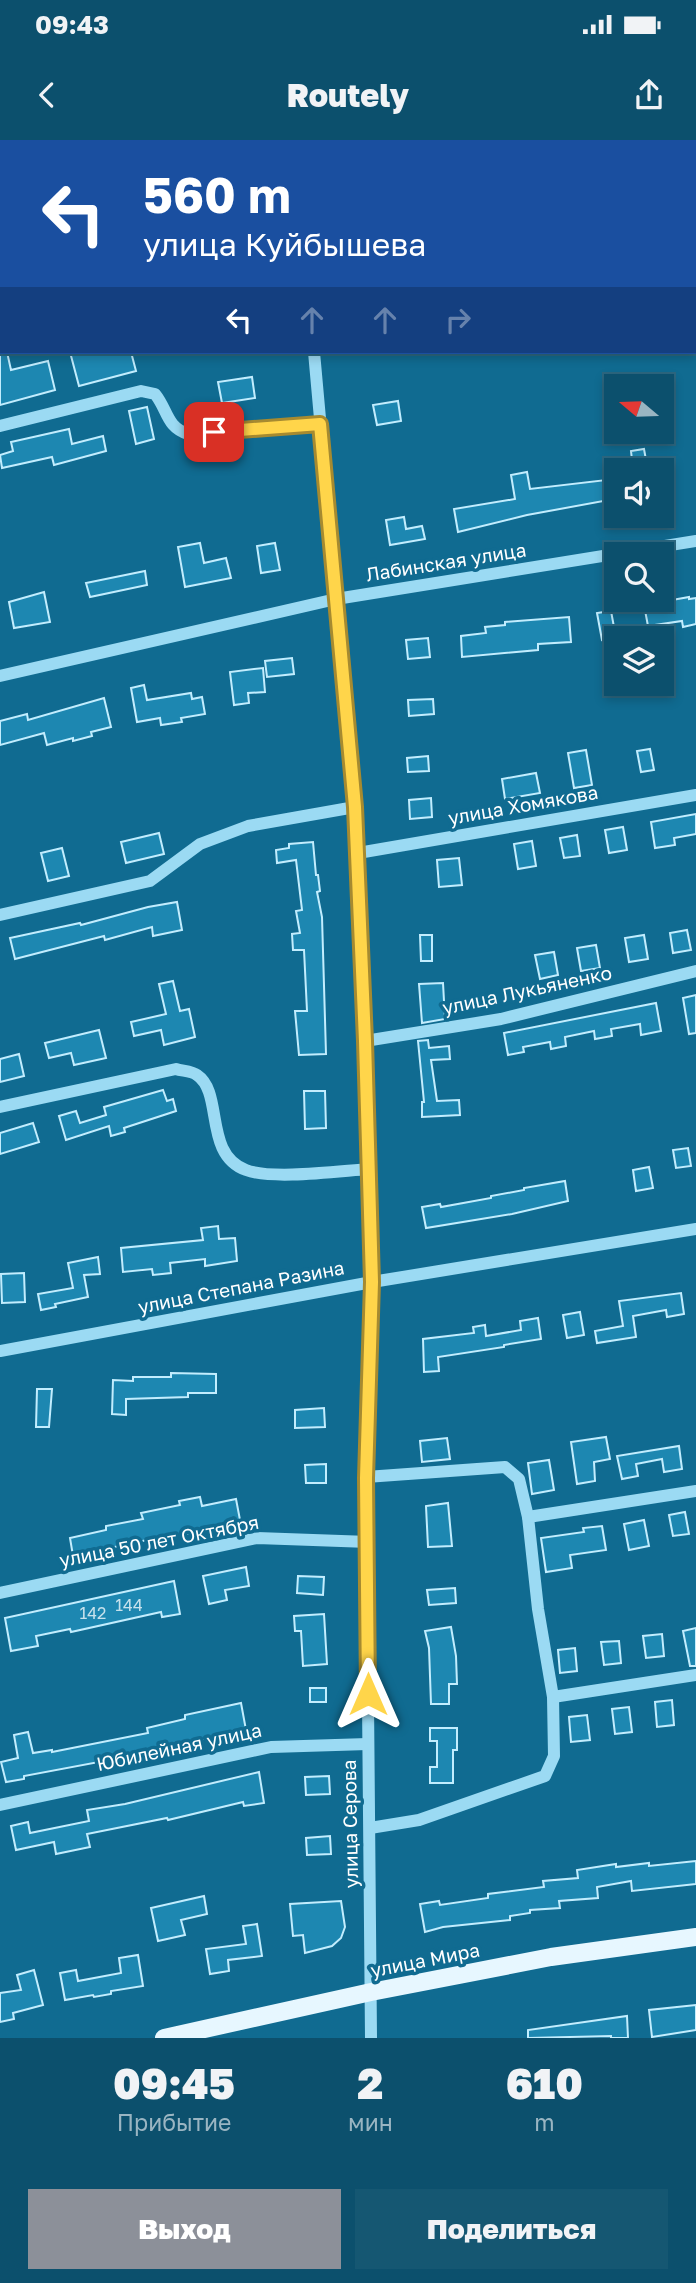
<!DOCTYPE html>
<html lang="ru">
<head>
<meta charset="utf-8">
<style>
	body { margin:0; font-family:"Golos Text",sans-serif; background:#155772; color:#f1f3f6; height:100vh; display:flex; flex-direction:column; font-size:26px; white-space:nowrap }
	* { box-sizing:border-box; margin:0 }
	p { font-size:23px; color:#9ab5c2 }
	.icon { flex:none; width:38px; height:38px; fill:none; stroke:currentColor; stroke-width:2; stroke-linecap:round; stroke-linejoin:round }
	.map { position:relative; height:1898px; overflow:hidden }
	.panel { display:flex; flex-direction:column; background:#0c506d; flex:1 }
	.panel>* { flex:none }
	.hud { position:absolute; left:0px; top:0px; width:696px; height:214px; box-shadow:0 4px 10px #0003,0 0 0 2px #2c6780; background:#1a4fa0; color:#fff; overflow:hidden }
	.needle { width:46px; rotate:289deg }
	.controls { position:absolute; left:604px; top:234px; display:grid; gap:14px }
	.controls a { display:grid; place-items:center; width:70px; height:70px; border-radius:0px; background:#0c506d; box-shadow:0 4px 10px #0003,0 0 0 2px #2c6780; font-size:35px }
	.pin { position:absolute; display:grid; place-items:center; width:60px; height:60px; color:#fff; margin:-30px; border-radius:14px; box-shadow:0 4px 10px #0006 }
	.me { position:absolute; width:77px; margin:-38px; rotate:0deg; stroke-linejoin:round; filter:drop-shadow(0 0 5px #0008) }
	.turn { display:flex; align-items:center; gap:24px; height:147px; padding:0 28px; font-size:32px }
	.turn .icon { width:91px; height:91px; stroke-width:2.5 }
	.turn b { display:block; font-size:49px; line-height:60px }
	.lanes { display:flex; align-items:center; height:66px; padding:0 28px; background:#0003; justify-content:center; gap:35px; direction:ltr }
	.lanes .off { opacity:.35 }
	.eta { display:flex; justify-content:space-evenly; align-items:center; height:119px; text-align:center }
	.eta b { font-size:42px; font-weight:800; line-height:49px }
	.cta { display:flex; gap:14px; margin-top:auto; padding:14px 28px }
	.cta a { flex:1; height:80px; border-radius:0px; background:#8c9099; color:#fff; font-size:28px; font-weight:800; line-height:80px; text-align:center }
	.cta a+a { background:#155772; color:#f1f3f6 }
	.status { display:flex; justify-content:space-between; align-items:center; height:49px; padding:0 35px; background:#0c506d; direction:ltr }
	.status svg { height:19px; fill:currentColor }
	header { display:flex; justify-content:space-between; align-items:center; height:91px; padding:0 28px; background:#0c506d; font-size:32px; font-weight:800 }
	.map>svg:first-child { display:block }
</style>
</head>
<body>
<div class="status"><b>09:43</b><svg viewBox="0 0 49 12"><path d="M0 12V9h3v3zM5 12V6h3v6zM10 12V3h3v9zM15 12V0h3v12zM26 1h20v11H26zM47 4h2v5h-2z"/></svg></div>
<header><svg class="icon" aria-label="back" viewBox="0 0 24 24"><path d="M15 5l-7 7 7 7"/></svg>Routely<svg class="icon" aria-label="share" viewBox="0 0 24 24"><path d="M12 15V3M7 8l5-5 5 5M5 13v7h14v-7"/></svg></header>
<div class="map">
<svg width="696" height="1898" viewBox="0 0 696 1898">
	<rect width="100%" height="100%" fill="#106b91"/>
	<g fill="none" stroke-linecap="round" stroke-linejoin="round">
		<g stroke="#8cdaf7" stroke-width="4.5">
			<polyline points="63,0 64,2"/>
			<polyline points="695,20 696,20"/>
			<polyline points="0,177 2,176"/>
		</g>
	</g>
	<g fill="#1d87b1" stroke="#c2edfe" stroke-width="2">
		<polygon points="0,203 2,203 2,212 7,212 11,230 48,221 55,250 0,265"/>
		<polygon points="70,212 131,212 136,231 79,246"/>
		<polygon points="252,237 255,258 222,263 218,242"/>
		<polygon points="398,261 401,281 377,285 373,265"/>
		<polygon points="147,267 154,299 136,304 129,271"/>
		<polygon points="69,289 72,304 103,296 106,311 54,325 52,317 2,328 0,315 13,311 11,302"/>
		<polygon points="644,309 648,331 608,331 607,324 632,320 631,311"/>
		<polygon points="527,332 530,349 606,340 609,360 527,375 458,392 454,369 515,359 511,335"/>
		<polygon points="404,377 406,389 422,386 425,399 390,405 386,380"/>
		<polygon points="200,403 204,423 226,418 231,438 185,447 178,407"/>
		<polygon points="275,403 280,430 261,433 257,406"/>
		<polygon points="145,431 147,445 90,457 86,443"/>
		<polygon points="44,452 50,482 14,488 9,462"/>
		<polygon points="689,457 689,459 696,458 696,484 683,487 682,481 648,486 644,465"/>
		<polygon points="611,471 616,498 602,500 597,473"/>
		<polygon points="569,477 571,502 538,504 538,510 462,517 461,496 486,493 485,487 505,485 505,482"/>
		<polygon points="428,498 430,517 408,519 406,500"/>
		<polygon points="292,518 294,534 267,537 265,521"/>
		<polygon points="263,528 265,552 248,553 249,563 234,565 230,532"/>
		<polygon points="144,545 147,560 191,553 192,559 202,557 205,574 181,578 182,582 161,585 160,578 137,582 131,548"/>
		<polygon points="104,558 111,587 91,592 92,596 73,601 73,598 47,605 44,593 0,605 0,581 27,574 28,580"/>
		<polygon points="433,559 434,574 409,576 408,560"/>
		<polygon points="650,609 654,630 641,632 637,611"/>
		<polygon points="586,610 592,645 574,648 568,613"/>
		<polygon points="428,616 429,631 408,632 407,618"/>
		<polygon points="536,633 540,653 505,659 502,639"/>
		<polygon points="431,658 432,677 410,679 409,660"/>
		<polygon points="696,674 696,694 674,698 675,705 655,708 651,682"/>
		<polygon points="623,687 627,710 609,713 605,690"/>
		<polygon points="159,693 164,714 126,723 121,702"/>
		<polygon points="577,695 580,716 564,718 560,698"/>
		<polygon points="532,701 536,726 518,729 514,704"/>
		<polygon points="313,702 316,735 318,735 320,751 317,752 322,777 326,914 299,915 295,871 307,871 304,810 293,810 292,794 300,793 296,771 302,770 296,720 277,723 276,710 289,708 289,704"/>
		<polygon points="62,708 69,736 48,741 41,713"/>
		<polygon points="459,718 462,745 439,747 437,720"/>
		<polygon points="177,762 182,790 153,796 152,787 105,800 104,796 15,819 10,798 80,783 81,785 148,767"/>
		<polygon points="687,790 691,810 673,813 670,793"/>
		<polygon points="420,795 432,795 432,821 421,821"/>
		<polygon points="644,795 648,819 629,822 625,798"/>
		<polygon points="596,805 600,828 581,831 577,808"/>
		<polygon points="554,812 558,835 540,839 535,815"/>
		<polygon points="173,841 180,871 189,869 195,897 164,905 161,890 134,896 131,882 166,874 159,844"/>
		<polygon points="443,843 445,879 422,883 419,844"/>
		<polygon points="696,855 696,893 689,894 683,858"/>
		<polygon points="656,863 661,891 641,895 640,884 611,889 612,896 595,899 594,891 565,897 566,906 551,909 550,902 523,907 524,912 508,915 504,893"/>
		<polygon points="99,890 106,918 74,925 71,913 49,918 45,903"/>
		<polygon points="428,900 429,908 449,906 450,919 431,920 437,961 459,960 460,975 422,977 422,962 424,962 418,901"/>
		<polygon points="19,914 24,936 0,942 0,919"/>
		<polygon points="163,950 167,961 173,959 176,971 124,988 125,992 111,996 109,986 66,1000 59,976 76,971 80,983 106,975 104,967"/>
		<polygon points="304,951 325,951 326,988 305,989"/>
		<polygon points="33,983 39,1002 0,1014 0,993"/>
		<polygon points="688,1008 691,1026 676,1028 673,1010"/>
		<polygon points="649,1027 653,1048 636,1051 633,1030"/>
		<polygon points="565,1041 568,1061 512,1074 426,1088 422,1067 440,1064 441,1067 491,1058 491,1056 524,1050 524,1048"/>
		<polygon points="218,1086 219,1099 235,1098 237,1121 205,1126 205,1119 170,1123 171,1133 153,1135 152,1129 123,1132 121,1108 203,1100 201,1088"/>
		<polygon points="98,1117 100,1134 84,1135 88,1157 55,1164 56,1167 41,1170 38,1154 73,1148 68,1123"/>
		<polygon points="24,1133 25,1162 2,1163 1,1134"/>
		<polygon points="681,1153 684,1174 667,1177 666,1170 633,1176 636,1197 597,1203 595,1191 623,1186 619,1161"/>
		<polygon points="580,1172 584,1195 567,1198 563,1175"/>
		<polygon points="538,1178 541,1199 504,1205 504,1207 438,1217 439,1231 424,1232 423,1199 474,1193 473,1187 485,1185 486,1196 521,1190 520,1181"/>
		<polygon points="171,1233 216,1234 216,1253 188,1253 188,1257 126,1259 126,1275 112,1274 113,1240 133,1241 133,1237 171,1237"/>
		<polygon points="37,1249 52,1249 49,1287 36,1287"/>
		<polygon points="324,1268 325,1287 295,1288 295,1270"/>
		<polygon points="606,1297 610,1319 594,1322 595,1341 577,1344 571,1302"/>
		<polygon points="447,1298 450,1319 422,1322 420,1301"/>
		<polygon points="679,1306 682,1329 664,1332 662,1319 636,1324 638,1336 622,1339 617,1316"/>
		<polygon points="549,1320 554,1350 532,1354 528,1323"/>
		<polygon points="326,1324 326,1343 306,1343 305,1325"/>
		<polygon points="200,1357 202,1366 236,1359 240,1380 206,1387 207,1390 147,1401 147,1400 73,1416 70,1398 106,1390 106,1386 143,1379 141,1373 180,1365 179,1361"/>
		<polygon points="448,1363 452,1406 428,1407 426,1366"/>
		<polygon points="685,1372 689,1394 673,1396 669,1375"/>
		<polygon points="644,1380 649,1406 629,1410 624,1384"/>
		<polygon points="602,1386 606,1410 570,1415 572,1428 546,1432 541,1398 584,1392 583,1388"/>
		<polygon points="246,1427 249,1446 225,1450 227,1460 209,1464 203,1436"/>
		<polygon points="298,1436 324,1437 323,1455 297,1453"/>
		<polygon points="174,1441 180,1474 162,1477 161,1472 71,1492 70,1489 36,1496 38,1506 11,1511 5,1478"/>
		<polygon points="455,1448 456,1463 429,1465 427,1450"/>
		<polygon points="324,1474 327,1524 303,1526 301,1491 295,1491 294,1476"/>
		<polygon points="451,1487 456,1516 457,1544 449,1544 449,1564 431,1564 429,1508 425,1491"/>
		<polygon points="696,1488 696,1526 690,1526 683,1491"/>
		<polygon points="662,1494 664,1516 646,1518 643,1496"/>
		<polygon points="619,1501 621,1523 604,1525 601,1502"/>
		<polygon points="575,1508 577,1531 560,1533 558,1510"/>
		<rect x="310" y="1548" width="16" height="14"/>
		<polygon points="672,1560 674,1585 657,1587 655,1562"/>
		<polygon points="241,1563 246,1590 131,1614 131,1616 24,1636 24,1639 6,1642 1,1622 18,1618 14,1595 28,1592 33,1613 52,1610 52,1612 148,1593 147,1588 185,1579 185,1575"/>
		<polygon points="629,1567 632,1592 615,1594 612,1569"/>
		<polygon points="587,1575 590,1600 571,1602 569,1577"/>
		<polygon points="430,1588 457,1588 457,1610 453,1610 453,1643 430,1643 430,1627 437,1627 437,1601 430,1601"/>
		<polygon points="259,1632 264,1663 244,1666 243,1662 168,1680 167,1678 87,1694 90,1707 56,1714 54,1702 16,1710 11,1686 28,1682 30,1693 89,1681 87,1670 125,1664"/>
		<polygon points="329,1636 330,1654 306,1655 305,1637"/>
		<polygon points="330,1696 331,1714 307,1715 306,1698"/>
		<polygon points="696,1721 696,1744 632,1751 631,1741 597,1747 598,1758 559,1761 560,1768 530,1770 530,1773 510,1776 510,1780 443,1787 425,1792 420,1764 439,1761 440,1765 488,1758 488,1754 544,1747 543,1741 578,1738 577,1730 616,1724 616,1727 649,1723 649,1726"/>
		<polygon points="204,1756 207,1774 181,1780 185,1795 158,1801 151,1768"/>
		<polygon points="341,1761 345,1787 341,1798 332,1806 305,1813 303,1795 293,1796 290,1764"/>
		<polygon points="257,1784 262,1816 228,1820 229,1831 210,1834 206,1809 246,1804 243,1786"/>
		<polygon points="138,1815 143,1846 111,1851 111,1854 94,1857 93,1855 65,1860 60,1833 76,1830 78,1841 121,1833 119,1818"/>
		<polygon points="34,1830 43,1865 13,1873 14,1879 0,1882 0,1853 21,1850 17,1835"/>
		<polygon points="696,1865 696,1890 652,1897 649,1870"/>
		<polygon points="627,1876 628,1898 611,1898 611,1896 528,1898 528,1890"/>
	</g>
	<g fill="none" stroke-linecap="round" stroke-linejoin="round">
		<g stroke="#9bdaf3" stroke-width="12">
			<polyline points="314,212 355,667 365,901 372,1142 366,1337 371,1898"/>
			<path d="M0,286L141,251L155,254C168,270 166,287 188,294L320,284"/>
			<polyline points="0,536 336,459 696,401"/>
			<polyline points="358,713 696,655"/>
			<polyline points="0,775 150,741 200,704 248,686 355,667"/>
			<polyline points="365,901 501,879 696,831"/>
			<path d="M0,967L176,929C182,931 192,931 197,935C224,953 203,1014 246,1030C272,1040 339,1031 369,1029"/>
			<polyline points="0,1211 372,1142 696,1089"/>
			<polyline points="366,1337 505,1327 519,1339 528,1377 538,1469 553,1557 554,1616 545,1636 419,1680 370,1688"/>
			<polyline points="528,1377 696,1351"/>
			<polyline points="0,1453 257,1398 369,1402"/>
			<polyline points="553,1557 696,1535"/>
			<polyline points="0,1665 271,1607 368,1604"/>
		</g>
		<polyline stroke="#e7f7ff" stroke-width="18" points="164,1898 371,1852 551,1817 696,1797"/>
	</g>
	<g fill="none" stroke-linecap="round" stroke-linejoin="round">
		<g stroke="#a68a30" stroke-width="18">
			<polyline id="route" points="214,292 320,284 355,667 365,901 372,1142 366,1338 368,1554"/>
		</g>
		<use href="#route" stroke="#ffd54a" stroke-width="12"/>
	</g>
	<g text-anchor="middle" stroke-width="7" stroke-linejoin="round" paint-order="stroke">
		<g font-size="16" fill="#c6e1ec">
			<text x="129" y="1471">144</text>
			<text x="93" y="1479">142</text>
		</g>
		<g font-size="19" fill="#fff" stroke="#106b91">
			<text transform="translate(446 422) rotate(-9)" y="7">Лабинская улица</text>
			<text transform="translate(523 665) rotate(-10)" y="7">улица Хомякова</text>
			<text transform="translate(527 850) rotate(-12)" y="7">улица Лукьяненко</text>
			<text transform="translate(241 1147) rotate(-11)" y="7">улица Степана Разина</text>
			<text transform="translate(159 1401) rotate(-11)" y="7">улица 50 лет Октября</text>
			<text transform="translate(179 1607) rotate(-12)" y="7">Юбилейная улица</text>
			<text transform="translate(350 1684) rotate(-91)" y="7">улица Серова</text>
			<text transform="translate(425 1820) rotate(-11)" y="7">улица Мира</text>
		</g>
	</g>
</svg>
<div class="controls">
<a><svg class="needle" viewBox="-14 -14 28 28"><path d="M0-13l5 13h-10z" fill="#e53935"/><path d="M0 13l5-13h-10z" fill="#9ab5c2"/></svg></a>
<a><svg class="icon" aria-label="sound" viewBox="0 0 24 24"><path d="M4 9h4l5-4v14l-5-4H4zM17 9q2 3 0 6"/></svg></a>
<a><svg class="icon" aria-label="search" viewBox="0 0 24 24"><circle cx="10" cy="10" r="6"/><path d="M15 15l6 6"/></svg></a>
<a><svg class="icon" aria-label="layers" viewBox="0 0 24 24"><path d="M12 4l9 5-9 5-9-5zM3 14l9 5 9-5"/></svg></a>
</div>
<div class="pin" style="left:214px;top:292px;background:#d93025"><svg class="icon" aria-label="arrive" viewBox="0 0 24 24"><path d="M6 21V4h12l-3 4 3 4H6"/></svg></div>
<svg class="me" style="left:368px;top:1554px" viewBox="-20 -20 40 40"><path d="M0-17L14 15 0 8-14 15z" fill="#ffd54a" stroke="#fff" stroke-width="4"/></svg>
<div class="hud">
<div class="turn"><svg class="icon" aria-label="left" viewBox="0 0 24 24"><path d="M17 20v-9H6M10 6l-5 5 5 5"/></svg><div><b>560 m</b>улица Куйбышева</div></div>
<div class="lanes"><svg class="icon" aria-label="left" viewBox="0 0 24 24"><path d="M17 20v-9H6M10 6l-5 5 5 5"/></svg><svg class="icon off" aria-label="ahead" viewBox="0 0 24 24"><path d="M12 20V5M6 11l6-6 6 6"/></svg><svg class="icon off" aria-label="ahead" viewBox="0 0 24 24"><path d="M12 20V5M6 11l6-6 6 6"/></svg><svg class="icon off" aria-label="right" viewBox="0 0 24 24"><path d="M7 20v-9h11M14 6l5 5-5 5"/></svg></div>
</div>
</div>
<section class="panel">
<div class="eta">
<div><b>09:45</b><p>Прибытие</p></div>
<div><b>2</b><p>мин</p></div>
<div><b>610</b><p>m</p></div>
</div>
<div class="cta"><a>Выход</a><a>Поделиться</a></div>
</section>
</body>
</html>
